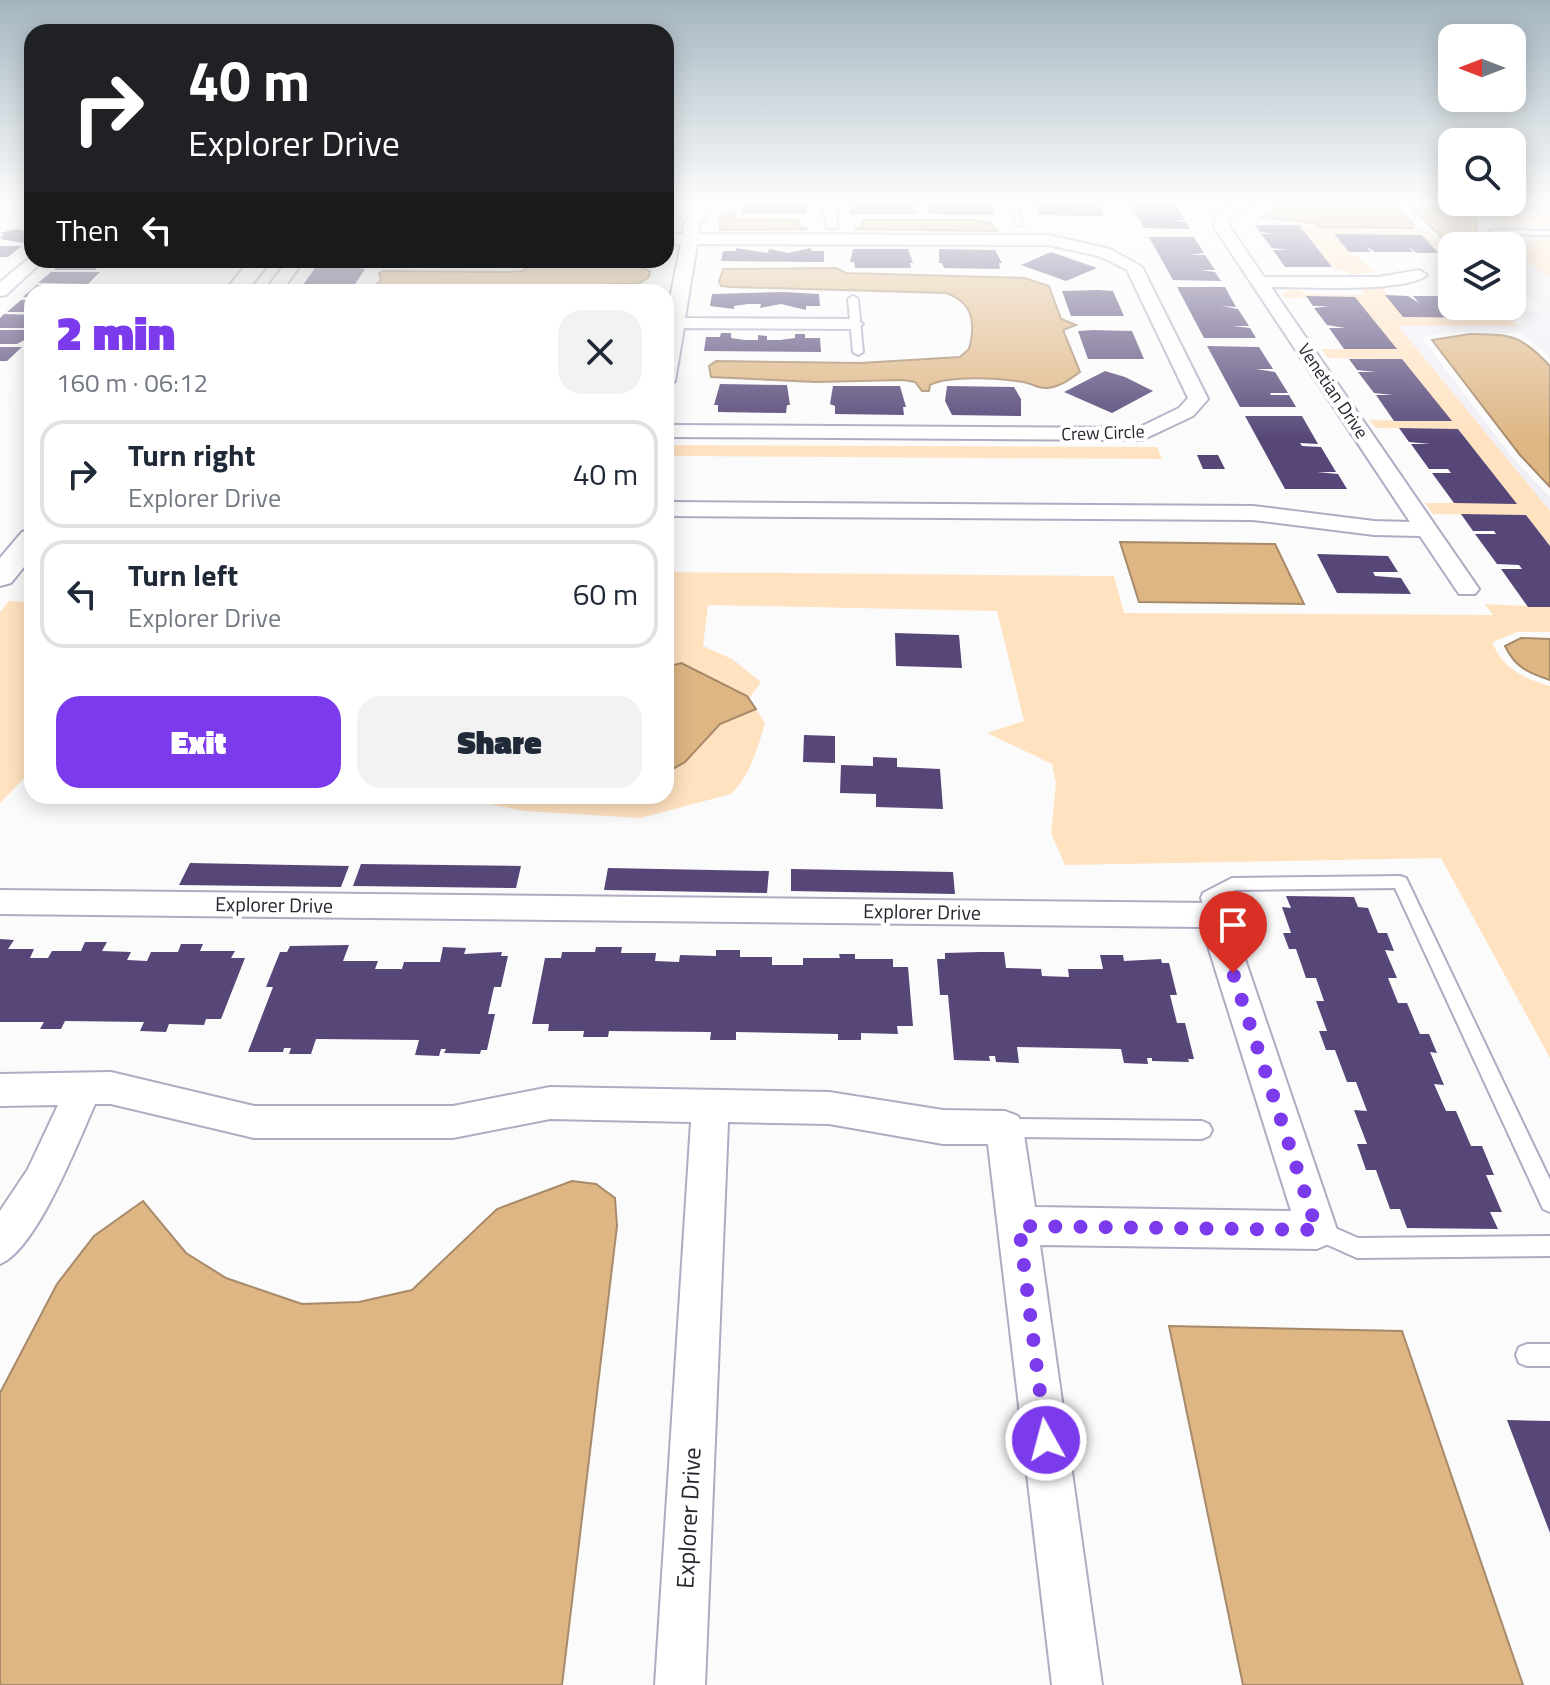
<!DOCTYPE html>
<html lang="en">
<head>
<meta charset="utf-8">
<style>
	body { margin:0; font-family:"Titillium Web",sans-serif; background:#f2f2f3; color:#1f2937; height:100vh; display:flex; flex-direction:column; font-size:30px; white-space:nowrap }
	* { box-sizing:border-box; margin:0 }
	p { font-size:26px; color:#747a83 }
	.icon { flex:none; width:44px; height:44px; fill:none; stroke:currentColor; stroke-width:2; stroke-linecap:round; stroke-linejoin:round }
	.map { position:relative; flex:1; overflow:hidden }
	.details { position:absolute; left:24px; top:284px; width:650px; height:520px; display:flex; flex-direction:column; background:#fff; border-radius:24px; box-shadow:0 4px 20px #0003 }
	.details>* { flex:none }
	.hud { position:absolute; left:24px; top:24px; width:650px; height:244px; border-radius:24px; box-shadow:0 4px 20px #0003; background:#202124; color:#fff; overflow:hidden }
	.needle { width:52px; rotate:270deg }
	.controls { position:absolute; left:1438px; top:24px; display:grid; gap:16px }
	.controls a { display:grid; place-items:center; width:88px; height:88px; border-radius:16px; background:#fff; box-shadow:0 4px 20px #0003; font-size:40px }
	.pin { position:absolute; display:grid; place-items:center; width:68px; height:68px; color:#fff; margin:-82px -34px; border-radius:50% 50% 50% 0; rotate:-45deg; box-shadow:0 0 8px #0007 }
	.pin .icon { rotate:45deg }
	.me { position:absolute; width:88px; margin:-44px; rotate:353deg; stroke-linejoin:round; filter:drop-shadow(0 0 6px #0008) }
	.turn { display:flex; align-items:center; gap:28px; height:168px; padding:0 32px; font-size:36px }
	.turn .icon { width:104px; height:104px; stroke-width:2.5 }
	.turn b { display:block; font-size:56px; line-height:68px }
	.then { display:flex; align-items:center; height:76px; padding:0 32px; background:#0003; gap:16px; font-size:30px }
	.round { display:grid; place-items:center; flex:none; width:84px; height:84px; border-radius:24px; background:#f2f2f3 }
	.headline { display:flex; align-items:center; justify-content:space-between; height:136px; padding:0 32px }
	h1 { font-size:48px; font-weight:800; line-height:60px; color:#7c3aed }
	.cta { display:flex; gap:16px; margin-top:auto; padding:16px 32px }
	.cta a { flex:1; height:92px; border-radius:24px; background:#7c3aed; color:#fff; font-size:32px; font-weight:800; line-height:92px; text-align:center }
	.cta a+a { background:#f2f2f3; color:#1f2937 }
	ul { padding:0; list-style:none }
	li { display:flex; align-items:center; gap:24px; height:108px; margin:0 16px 12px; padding:0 16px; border:4px solid #e0e1e3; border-radius:24px }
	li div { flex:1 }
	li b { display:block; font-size:30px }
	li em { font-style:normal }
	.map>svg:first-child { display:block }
</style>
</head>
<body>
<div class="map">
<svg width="1550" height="1685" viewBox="0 0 1550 1685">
	<rect width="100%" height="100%" fill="#fbfbfb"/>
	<g fill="#f1eff6">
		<polygon points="666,204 700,204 684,224 683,232 666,232"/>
		<polygon points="1458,204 1550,204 1550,240 1512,242 1533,266 1550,277 1550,357 1522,333 1449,332 1424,336 1423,339 1510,455 1550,497 1550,511 1397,325 1526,324 1518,311 1542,310 1512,277 1512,246 1479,246 1475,242 1477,219"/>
	</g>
	<g fill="#ffe2c0">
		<path d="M1474,204H1550V229C1508,228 1507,232 1474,204Z"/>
		<polygon points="1299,225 1368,232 1427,229 1452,254 1452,273 1444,268 1447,265 1438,256 1440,255 1421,235 1334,234 1351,255 1355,255 1375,272 1350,275 1345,270 1335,270"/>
		<polygon points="1550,240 1550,277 1533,266 1511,242"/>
		<polygon points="1294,288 1300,288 1304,294 1365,295 1361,288 1383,288 1403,317 1500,318 1490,306 1504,306 1517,326 1398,326 1550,511 1550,546 1526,515 1433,514 1425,503 1516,503 1458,429 1376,428 1369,420 1451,421 1402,359 1328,358 1321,349 1396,349 1355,297 1285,298 1282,294"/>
		<polygon points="666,445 1157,447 1162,459 666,456"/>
		<path d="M666,572L1114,576L1124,613L1493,615L1485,604L1550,607V632H1517L1493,642V645C1506,671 1524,678 1550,686V1058L1441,858L1065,865L1051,833L1056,783L1052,764L987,733L1024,721L997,611L708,605L703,646L732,659L761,682L749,699L681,663L666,667Z"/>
		<polygon points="9,601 32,602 32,770 0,803 0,612"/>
		<path d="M756,709L765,723C758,747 750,776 731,794L640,818L525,811L447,796H666V773L685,762L720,724Z"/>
	</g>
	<g fill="#deb684" stroke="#a78a6a" stroke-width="2">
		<polygon points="1279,204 1393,204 1413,224 1413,228 1321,227 1313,223 1262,217"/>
		<polygon points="1407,204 1458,204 1477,219 1475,241 1479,246 1452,247"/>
		<polygon points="727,209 734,212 735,219 798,220 800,227 808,229 720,230 720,217"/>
		<polygon points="864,220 976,220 990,223 997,231 854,229 861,229"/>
		<polygon points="533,264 638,266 650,271 649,277 638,284 508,287 499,292 368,292 381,280 379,273 384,271 509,272 522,271"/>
		<path d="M836,268L846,273L1025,278L1049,286L1061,319L1076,325L1063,330L1080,372C1070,379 1060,387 1047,388C1038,389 1031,383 1023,382C1000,378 950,375 930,385L929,391H922L915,382L903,380L816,382L711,377L709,366L716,361L860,363L960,357L969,349C976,323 973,302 946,293L731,287L721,286L719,282L723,269Z"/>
		<path d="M1470,334C1513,335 1519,334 1550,366V487L1520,455L1432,340Z"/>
		<polygon points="1120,542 1275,544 1304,604 1139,602"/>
		<path d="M1521,638L1550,639V680C1528,673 1515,667 1505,646Z"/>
		<polygon points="681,663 747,696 756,709 720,724 685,762 666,773 666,667"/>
		<polygon points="572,1181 596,1184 615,1198 617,1226 562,1685 0,1685 0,1393 57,1284 94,1236 143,1201 186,1253 226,1278 302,1304 359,1302 412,1290 497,1209"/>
		<polygon points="1169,1326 1402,1331 1523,1685 1243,1685"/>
	</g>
	<g fill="#564778">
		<polygon points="743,204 806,204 806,214 741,213"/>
		<polygon points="851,204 914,204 916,214 851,214"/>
		<polygon points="927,204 991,204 994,215 929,214"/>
		<polygon points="1035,204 1099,204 1104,216 1039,215"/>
		<polygon points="1131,205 1176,206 1185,220 1168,220 1186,222 1190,229 1144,228"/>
		<polygon points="1255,225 1299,225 1332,267 1285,267 1273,250 1288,250 1272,248 1261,234 1276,234 1260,232"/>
		<polygon points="16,229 32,232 32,240 24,243 0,239 4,234 0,233"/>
		<polygon points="1334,234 1422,235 1438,253 1417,253 1408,247 1413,252 1375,252 1366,246 1371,252 1349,252"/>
		<polygon points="1149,237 1194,237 1204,253 1190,255 1205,255 1215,270 1200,270 1215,272 1221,281 1173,280"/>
		<polygon points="0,246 22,246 8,257 0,257"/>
		<polygon points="736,248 768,253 769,249 788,253 811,248 811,251 824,251 824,262 721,261 723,251 736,251"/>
		<polygon points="853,249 908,249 913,263 910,263 911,268 855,268 854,262 850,262"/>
		<polygon points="939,249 995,250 1002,263 999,263 1000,269 944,268 942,263 939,263"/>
		<polygon points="1051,252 1097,268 1066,281 1021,265"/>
		<polygon points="64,260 106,260 95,270 54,270"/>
		<polygon points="369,260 425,260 422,265 366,265"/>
		<polygon points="458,260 514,260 511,266 455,265"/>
		<polygon points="348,267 365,269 350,292 298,292 315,268"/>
		<polygon points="51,272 100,272 88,284 38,283"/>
		<polygon points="37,285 78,286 72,292 32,292 32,297 23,297"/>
		<polygon points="1177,287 1225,287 1236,307 1221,306 1238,309 1249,326 1233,326 1250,328 1256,338 1204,338"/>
		<polygon points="1098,290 1113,291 1124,316 1071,316 1062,291"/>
		<polygon points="784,292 819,294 820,306 806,306 806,310 781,304 760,308 761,304 748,304 734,306 734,309 710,306 712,294"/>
		<polygon points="1385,295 1408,296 1419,303 1413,296 1452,296 1452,306 1490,306 1501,318 1403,317"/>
		<polygon points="1306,296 1355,297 1397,349 1344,349 1329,328 1345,328 1327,325 1314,308 1329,306 1313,306"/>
		<polygon points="21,300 32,300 32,312 7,312"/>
		<polygon points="4,314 32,315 32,328 0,328 0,318"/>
		<polygon points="0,330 32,330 27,335 32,336 17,344 0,344"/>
		<polygon points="1093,330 1132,331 1144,359 1088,359 1078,331"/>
		<polygon points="721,333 731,333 731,338 745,340 758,340 758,335 767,336 767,340 780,340 795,338 795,334 805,334 805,338 820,338 821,352 704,351 706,337 720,337"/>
		<polygon points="1207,346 1259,347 1273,369 1256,369 1275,372 1288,393 1270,393 1271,395 1289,395 1296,407 1240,407"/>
		<polygon points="0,347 22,347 7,361 0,361"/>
		<polygon points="1349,359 1402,359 1452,421 1394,421 1376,395 1393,395 1374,393 1358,372 1376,372 1357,370"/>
		<polygon points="1105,371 1125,377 1153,391 1112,413 1064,392"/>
		<polygon points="720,384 787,385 790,405 787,405 786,413 718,412 718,405 714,405"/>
		<polygon points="833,386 900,386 906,407 903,407 904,415 835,414 835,406 830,404"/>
		<polygon points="947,386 1014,387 1021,399 1021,416 952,415 945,401"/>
		<polygon points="1245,416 1302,416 1318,444 1300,443 1302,446 1321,447 1336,472 1317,472 1338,474 1347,489 1285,489"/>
		<polygon points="1399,428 1458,429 1517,504 1454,503 1432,473 1451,473 1448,469 1429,469 1411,444 1430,444 1409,442"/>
		<polygon points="1197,455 1218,455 1225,469 1203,469"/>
		<polygon points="1461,514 1526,515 1550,546 1550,607 1528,607 1501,569 1522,569 1519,565 1497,564 1475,534 1496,534 1494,531 1473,531"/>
		<polygon points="1317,554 1388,556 1398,572 1373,572 1375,576 1401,578 1411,594 1337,593"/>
		<polygon points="895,633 959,635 962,668 896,666"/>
		<polygon points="804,735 835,736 835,763 803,762"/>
		<polygon points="873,757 897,758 897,767 940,769 943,809 876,807 876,794 840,793 841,765 873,766"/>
		<polygon points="190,863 349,866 341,887 179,885"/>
		<polygon points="361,864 521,866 516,888 353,886"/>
		<polygon points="608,868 769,871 767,893 604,890"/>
		<polygon points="791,869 953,872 955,894 791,891"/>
		<polygon points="1286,896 1354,897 1358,907 1368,908 1378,933 1387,933 1394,951 1385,950 1397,978 1388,978 1398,1003 1407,1003 1420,1034 1429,1034 1437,1053 1430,1052 1444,1085 1434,1084 1446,1111 1456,1111 1471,1146 1482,1146 1494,1175 1486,1175 1502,1212 1490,1212 1498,1229 1407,1228 1400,1209 1390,1209 1376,1170 1366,1170 1357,1144 1367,1144 1354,1110 1367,1111 1356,1082 1347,1082 1335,1050 1326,1050 1319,1031 1327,1031 1316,1001 1324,1001 1316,978 1306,978 1296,949 1289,949 1283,933 1291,933 1282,907 1291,908"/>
		<polygon points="0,939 14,940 8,949 34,949 30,958 48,958 52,951 81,951 85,942 107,942 102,951 131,952 127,960 147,961 151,952 178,952 181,944 203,944 200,951 235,951 231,958 245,958 221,1019 206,1019 204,1025 169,1024 166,1032 140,1031 144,1022 65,1021 61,1029 40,1029 44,1022 0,1022"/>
		<polygon points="349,945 343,961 378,961 375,969 402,969 404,962 440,962 443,947 466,948 464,954 502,952 501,956 508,956 501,987 494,987 488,1014 495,1014 487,1050 481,1050 480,1054 444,1053 446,1049 441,1049 439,1056 415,1055 419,1040 316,1039 311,1054 289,1054 291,1048 284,1048 283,1052 248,1052 273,987 266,987 280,952 287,952 290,946"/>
		<polygon points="596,947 622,947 621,953 656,953 655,961 679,962 680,955 716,956 716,950 740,950 740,957 772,957 772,965 803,965 803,958 840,958 839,954 855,954 855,959 893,959 893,967 908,967 913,1026 897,1026 898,1034 861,1033 861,1040 838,1040 838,1034 736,1032 736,1040 710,1040 711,1032 609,1031 608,1037 583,1037 584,1031 548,1031 549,1024 532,1024 545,958 561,958 562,952 595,952"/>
		<polygon points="980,952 1004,952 1006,968 1041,969 1042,976 1069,977 1068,969 1103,969 1100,955 1123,955 1124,961 1161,959 1162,963 1169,963 1177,995 1170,995 1177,1023 1185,1023 1194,1059 1188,1059 1189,1062 1152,1061 1152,1058 1147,1058 1148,1064 1124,1063 1121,1049 1017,1047 1019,1063 996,1062 995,1056 989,1056 990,1061 954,1060 948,995 940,995 937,959 945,959 945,953"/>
		<polygon points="1507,1420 1550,1421 1550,1533"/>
	</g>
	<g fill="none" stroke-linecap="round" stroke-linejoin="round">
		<g stroke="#b0aac3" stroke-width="4">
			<g id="service">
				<polygon points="1009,204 1017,204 1023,226 1016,224"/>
				<polygon points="1490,230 1550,231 1550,235 1493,234"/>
				<polygon points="853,296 858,299 863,352 858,355 853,352 848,299"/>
				<polygon points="1400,876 1406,878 1408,882 1550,1180 1550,1212 1543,1209 1395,888 1235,890 1218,901 1222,915 1220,920 1208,920 1201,898 1203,893 1232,878"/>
				<polygon points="1005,1119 1202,1121 1209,1124 1212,1130 1209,1136 1202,1139 1005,1137 998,1134 995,1128 998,1122"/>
				<polygon points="1317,1220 1358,1238 1550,1236 1550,1256 1357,1258 1310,1237 1307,1230 1310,1223"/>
				<polygon points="1527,1344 1550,1344 1550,1366 1527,1366 1519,1363 1516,1355 1519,1347"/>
			</g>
		</g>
		<g stroke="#b0aac3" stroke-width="4">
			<g id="minor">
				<polygon points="700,204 715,204 699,224 698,234 1048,235 1110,249 1142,267 1208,399 1193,416 1142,440 666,437 666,425 1138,428 1179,408 1188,398 1127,270 1099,256 1048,245 697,244 685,318 854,319 863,324 854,329 684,328 675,381 666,387 666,318 681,244 666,244 666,234 683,234 684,224"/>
				<polygon points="823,204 837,204 837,228 827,228"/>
				<path d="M1237,204H1255L1229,219L1230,227L1264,277H1378L1419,270L1427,275C1407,293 1302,287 1271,287L1479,589L1475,594H1459L1420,536L1374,535L1253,520L666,516V502L1253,506L1374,521L1410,522L1214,227L1216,214Z"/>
				<polygon points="32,256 32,260 44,260 6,295 0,296 0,282"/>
				<polygon points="288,260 304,260 281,292 264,292"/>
				<path d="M0,890L1214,903L1225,906L1230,915L1337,1230L1331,1243L1317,1249L1040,1245L1102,1685H1052L988,1144H943L829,1124L728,1122L705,1685H655L691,1122L550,1119L453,1138H254L111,1104H95C78,1142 37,1249 0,1264V1211L28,1169L58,1105L0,1106V1074L111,1072L254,1106H453L550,1087L829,1092L943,1110L1005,1111L1018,1116L1023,1128L1035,1207L1291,1211L1202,927L0,914Z"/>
			</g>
		</g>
		<g stroke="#b0aac3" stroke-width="4">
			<g id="tertiary">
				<polygon points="250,260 271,260 246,292 224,292"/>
				<polygon points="32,529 32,557 11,583 0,586 0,558 22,532"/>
			</g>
		</g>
		<use href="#service" fill="#fff" fill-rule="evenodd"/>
		<use href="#minor" fill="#fff" fill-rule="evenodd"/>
		<use href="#tertiary" fill="#fff" fill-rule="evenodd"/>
	</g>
	<linearGradient id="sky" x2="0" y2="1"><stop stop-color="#a4b5c0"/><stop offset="0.46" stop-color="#fdfdfd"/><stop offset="1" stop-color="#fdfdfd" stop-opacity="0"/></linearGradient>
	<rect width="1550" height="440" fill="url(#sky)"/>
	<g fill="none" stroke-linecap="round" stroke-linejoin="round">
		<polyline stroke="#7c3aed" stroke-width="14" stroke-dasharray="0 25.2" points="1046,1440 1019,1226 1317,1230 1233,973"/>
	</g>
	<g text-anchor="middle" stroke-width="8" stroke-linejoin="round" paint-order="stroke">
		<g font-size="18" fill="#28252f" stroke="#fff">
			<text transform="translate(1333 391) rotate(56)" y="6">Venetian Drive</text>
			<text transform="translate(1103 433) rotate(-2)" y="6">Crew Circle</text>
		</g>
		<g font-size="20" fill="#28252f" stroke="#fff">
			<text transform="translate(274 905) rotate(1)" y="7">Explorer Drive</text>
			<text transform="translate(922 912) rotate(1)" y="7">Explorer Drive</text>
		</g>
		<g font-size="24" fill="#28252f" stroke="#fff">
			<text transform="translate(689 1518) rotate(-87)" y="8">Explorer Drive</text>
		</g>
	</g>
</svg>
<div class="controls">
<a><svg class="needle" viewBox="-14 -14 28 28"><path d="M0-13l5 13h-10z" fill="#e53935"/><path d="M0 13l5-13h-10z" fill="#747a83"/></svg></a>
<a><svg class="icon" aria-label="search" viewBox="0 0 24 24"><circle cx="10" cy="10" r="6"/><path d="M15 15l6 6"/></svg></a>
<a><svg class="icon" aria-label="layers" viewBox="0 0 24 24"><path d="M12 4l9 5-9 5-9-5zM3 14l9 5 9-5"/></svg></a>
</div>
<div class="pin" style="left:1233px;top:973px;background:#d93025"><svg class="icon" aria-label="arrive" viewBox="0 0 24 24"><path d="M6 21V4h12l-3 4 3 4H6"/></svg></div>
<svg class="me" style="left:1046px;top:1440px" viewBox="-20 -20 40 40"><circle r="17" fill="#7c3aed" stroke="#fff" stroke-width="3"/><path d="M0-11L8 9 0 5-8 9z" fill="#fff"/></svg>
<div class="hud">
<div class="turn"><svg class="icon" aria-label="right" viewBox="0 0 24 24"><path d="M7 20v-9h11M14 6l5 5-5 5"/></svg><div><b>40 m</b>Explorer Drive</div></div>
<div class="then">Then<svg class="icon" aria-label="left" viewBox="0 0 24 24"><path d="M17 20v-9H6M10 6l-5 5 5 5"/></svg></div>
</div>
<section class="details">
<div class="headline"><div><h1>2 min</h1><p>160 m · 06:12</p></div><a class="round"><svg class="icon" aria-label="close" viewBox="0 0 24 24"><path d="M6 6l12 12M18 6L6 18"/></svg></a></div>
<ul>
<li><svg class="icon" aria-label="right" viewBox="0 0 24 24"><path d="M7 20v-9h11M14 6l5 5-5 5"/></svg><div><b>Turn right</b><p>Explorer Drive</p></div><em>40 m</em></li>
<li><svg class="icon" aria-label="left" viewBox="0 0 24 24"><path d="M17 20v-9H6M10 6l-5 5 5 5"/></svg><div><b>Turn left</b><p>Explorer Drive</p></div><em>60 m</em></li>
</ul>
<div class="cta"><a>Exit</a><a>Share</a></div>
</section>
</div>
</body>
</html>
